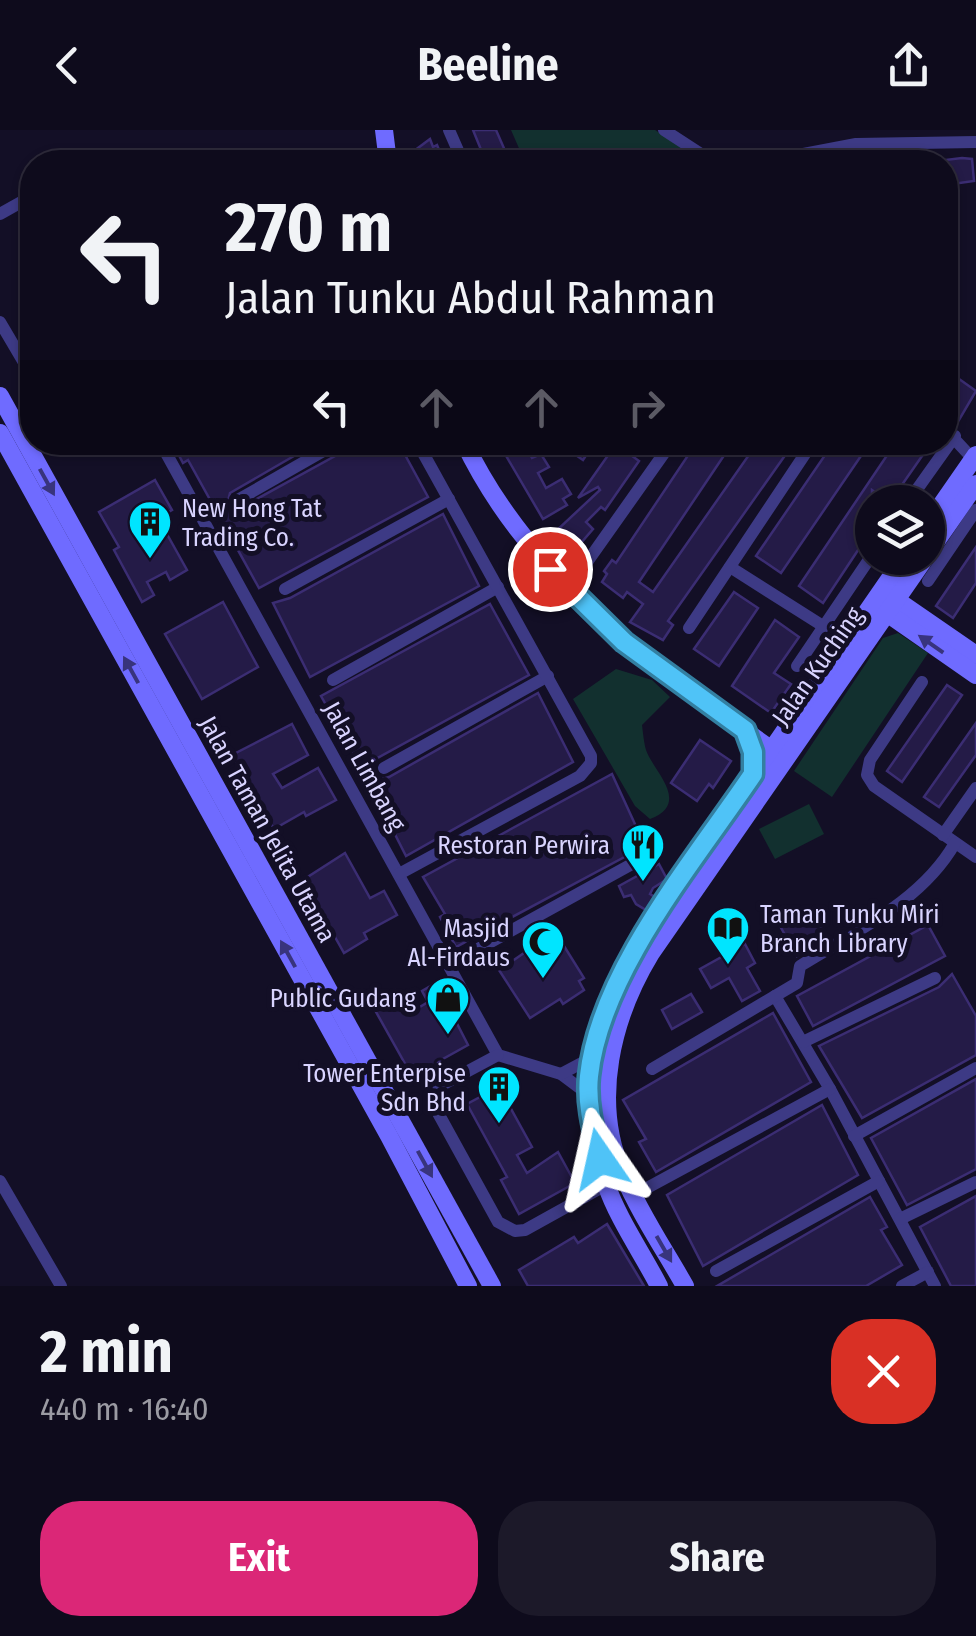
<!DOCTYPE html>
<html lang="en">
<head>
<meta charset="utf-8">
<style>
	body { margin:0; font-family:"Fira Sans Condensed",sans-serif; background:#1c1929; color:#f1f3f6; height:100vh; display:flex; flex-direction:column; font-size:38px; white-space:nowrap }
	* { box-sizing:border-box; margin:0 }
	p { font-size:32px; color:#9b9ba3 }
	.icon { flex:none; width:55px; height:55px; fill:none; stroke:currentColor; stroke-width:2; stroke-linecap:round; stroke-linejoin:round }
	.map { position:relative; height:1156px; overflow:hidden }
	.details { display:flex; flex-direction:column; background:#0e0b1c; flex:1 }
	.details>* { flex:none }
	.top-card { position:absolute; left:20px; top:20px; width:938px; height:305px; border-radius:40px; box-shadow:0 2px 8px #0004,0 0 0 2px #2e2b3b; background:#0e0b1c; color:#f1f3f6; overflow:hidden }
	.fabs { position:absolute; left:855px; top:355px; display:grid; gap:20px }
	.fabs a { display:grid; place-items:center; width:90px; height:90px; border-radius:50%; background:#0e0b1c; box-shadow:0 2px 8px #0004,0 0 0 2px #2e2b3b; font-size:50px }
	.pin { position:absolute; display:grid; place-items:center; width:85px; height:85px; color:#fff; margin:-42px; border:5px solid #fff; border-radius:50%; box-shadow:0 2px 10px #0007 }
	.me { position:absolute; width:110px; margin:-55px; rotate:349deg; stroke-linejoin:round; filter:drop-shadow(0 0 8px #0008) }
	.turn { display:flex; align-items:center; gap:35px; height:210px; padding:0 40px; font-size:45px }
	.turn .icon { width:130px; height:130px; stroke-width:2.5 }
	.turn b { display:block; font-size:70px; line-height:85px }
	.lanes { display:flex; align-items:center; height:95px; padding:0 40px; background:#0003; justify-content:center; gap:50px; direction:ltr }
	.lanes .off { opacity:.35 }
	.round { display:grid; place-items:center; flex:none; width:105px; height:105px; border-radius:40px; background:#1c1929 }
	.overview { display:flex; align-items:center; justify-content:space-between; height:170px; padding:0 40px }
	h1 { font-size:60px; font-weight:700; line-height:75px }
	.primary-button { display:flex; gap:20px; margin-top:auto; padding:20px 40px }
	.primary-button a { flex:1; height:115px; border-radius:40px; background:#db2777; color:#fff; font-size:40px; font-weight:700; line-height:115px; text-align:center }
	.primary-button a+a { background:#1c1929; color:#f1f3f6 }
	header { display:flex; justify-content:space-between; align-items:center; height:130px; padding:0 40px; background:#0e0b1c; font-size:45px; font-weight:700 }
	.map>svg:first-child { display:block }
</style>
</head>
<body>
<header><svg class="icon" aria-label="back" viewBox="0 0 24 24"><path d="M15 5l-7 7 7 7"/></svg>Beeline<svg class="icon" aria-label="share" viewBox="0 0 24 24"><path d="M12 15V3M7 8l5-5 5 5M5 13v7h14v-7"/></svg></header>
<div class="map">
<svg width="976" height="1156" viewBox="0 0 976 1156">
	<rect width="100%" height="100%" fill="#130f26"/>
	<g fill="#12302f">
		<polygon points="511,0 655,0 685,20 696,32 525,32"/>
		<polygon points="898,503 928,523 832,667 794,641 883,508"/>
		<path d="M616,539L652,550L670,567L642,595C643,603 644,613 646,620C653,641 692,673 650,689L635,676L573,569Z"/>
		<polygon points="809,674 824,704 775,729 759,699"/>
	</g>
	<g fill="#241b47" stroke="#3b2d73" stroke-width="2.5">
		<polygon points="473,0 496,0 510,32 486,32"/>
		<polygon points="430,9 433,17 437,15 444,32 419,32 414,21"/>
		<polygon points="962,28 972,29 974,51 945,55 945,30"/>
		<polygon points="945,239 976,261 959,290 945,280"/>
		<polygon points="172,312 318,312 230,363 227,375 235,381 344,321 349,312 398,312 428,367 259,458 188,330 183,333"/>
		<polygon points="498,312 523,312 532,328 541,324 549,337 538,343 546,358 562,349 571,364 563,369 567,375 543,389"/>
		<polygon points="557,312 595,312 583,330"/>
		<polygon points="697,312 715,312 727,321 639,452 653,462 758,312 785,312 791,317 668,491 673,495 663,510 630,492 643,474 627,462 623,468 602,452 607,444 604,441 612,430 616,433"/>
		<polygon points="834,312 854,312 865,320 781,443 756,426"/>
		<polygon points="896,312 924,312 929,316 890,372 872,360 872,399 823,473 799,456"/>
		<polygon points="616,314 639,331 605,380 601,377 586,392 593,399 573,422 555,402 600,360 598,357 578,368"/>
		<polygon points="155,350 172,380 158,388 187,440 170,450 166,442 147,452 154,465 142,472 114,420 119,417 99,382"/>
		<polygon points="443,384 479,456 310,547 273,473 290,468"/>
		<polygon points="976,417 976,453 953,488 936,476"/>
		<polygon points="734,462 758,478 719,536 694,519"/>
		<polygon points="223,472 258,537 202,569 165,504"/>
		<polygon points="490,474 529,545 361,637 321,566"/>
		<polygon points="775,490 799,507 774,543 791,554 771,583 732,556"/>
		<polygon points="947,555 962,565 902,652 887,641"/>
		<polygon points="538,563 573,632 406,726 369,653 389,647"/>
		<polygon points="976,593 976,625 939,677 924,667"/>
		<polygon points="292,594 308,625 273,644 282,658 318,638 336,670 306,686 304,682 274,699 232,625"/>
		<polygon points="700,610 731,631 713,658 709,654 697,671 671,653"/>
		<polygon points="612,644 645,716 456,817 440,787 445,784 423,747"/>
		<polygon points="345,723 370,768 384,761 397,785 364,803 367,809 344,823 303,750"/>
		<polygon points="659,734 667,749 653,758 650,764 655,767 646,780 636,774 631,765 624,767 619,756"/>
		<polygon points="811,778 827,808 797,826 780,796"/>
		<polygon points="928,795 945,826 813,896 797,866"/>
		<polygon points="559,808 584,848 579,851 584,860 563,874 560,869 530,888 499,840 527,821 531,826"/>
		<polygon points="745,814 755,833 747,838 760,861 742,871 729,848 711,858 700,839"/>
		<polygon points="952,844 976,886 976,925 862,988 819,916 939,857"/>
		<polygon points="441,850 454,873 448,876 468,915 412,946 371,873 395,860 408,884 428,872 422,861"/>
		<polygon points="691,864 702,882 672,899 662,880"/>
		<polygon points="773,883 811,952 656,1042 639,1012 646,1009 623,970"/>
		<polygon points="976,949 976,1039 907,1075 871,1008"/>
		<polygon points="499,957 532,1017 517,1025 527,1043 558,1022 575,1053 519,1084 501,1050 507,1047 467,974"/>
		<polygon points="822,975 858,1045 703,1136 667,1065"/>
		<polygon points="976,1066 976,1156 951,1156 920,1097"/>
		<polygon points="870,1067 887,1097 881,1100 902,1135 866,1156 717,1156"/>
		<polygon points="607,1094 644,1156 528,1156 519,1140 574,1107 578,1113"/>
	</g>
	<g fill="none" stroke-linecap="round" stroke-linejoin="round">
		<g stroke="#3d3a85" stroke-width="12">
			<polyline points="449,0 463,32"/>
			<polyline points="664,0 704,26"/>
			<polyline points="703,32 704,26 772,30 856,14 976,12"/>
			<polyline points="0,84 32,66"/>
			<polyline points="0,192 23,231 32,235"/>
			<polyline points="945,299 973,329"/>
			<polyline points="160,312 498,925 561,944 589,965"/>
			<polyline points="236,371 339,312"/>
			<polyline points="908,372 955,306"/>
			<polyline points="730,437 823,496"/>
			<polyline points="928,451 976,380"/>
			<polyline points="285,459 449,369"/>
			<polyline points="568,459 672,312"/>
			<polyline points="689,498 813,312"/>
			<polyline points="797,536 872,425"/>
			<polyline points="333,550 498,457"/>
			<polyline points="922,552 870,630 867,645 874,656 976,727"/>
			<polyline points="384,638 548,546"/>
			<polyline points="943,705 976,658"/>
			<polyline points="399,744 580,646 591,633 591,626 417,312"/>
			<polyline points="449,835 632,734"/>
			<polyline points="775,866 830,959 935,1156"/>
			<polyline points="803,912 935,848"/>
			<polyline points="498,925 440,956 432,972 498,1092 515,1101 525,1100 606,1055"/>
			<path d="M652,939L797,853L800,836C856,801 922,771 955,713"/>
			<polyline points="561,944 593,927"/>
			<polyline points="854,1006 976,938"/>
			<polyline points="0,1051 61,1156"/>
			<polyline points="634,1065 830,959"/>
			<polyline points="900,1089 976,1052"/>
			<polyline points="716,1141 879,1051"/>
			<polyline points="902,1156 928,1142"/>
		</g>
		<g stroke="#6f6bff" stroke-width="18">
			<polyline points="384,0 388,32"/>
			<polyline points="0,266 492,1156"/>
			<polyline points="0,303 389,1006 468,1156"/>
			<path d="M464,312C530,451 658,539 779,625"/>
			<polyline points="928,394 976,325"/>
			<polyline points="928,423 976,354"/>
			<polyline points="886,463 976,525"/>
			<polyline points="877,476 976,545"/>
			<path d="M659,1156C642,1123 618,1089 606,1054C574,963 592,893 639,812L904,428"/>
			<path d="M685,1156C664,1119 639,1082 622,1042C591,970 612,887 651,823L925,428"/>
		</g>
	</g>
	<defs><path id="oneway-solid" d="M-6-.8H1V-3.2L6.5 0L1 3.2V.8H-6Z" transform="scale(2.5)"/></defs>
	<g fill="#38347d">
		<use href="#oneway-solid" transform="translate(47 352) rotate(61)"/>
		<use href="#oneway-solid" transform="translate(931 514) rotate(-145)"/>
		<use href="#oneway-solid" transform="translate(131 540) rotate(-119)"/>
		<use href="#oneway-solid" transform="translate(288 824) rotate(-119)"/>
		<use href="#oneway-solid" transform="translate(425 1034) rotate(61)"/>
		<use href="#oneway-solid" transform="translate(664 1119) rotate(60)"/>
	</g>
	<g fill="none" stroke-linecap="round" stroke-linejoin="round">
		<g stroke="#337fa1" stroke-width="25">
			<path id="route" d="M550,439L624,512L745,600L753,622V644C695,730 600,842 589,946C586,973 594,1003 600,1029"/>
		</g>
		<use href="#route" stroke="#4fc3f7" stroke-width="18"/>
	</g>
	<defs>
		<g id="building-pin" transform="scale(2.25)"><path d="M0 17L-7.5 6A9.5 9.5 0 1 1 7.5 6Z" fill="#00e5ff" stroke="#130f26"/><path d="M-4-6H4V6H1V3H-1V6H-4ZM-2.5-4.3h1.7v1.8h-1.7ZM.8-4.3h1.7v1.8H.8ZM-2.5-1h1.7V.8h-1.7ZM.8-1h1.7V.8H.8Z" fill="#111"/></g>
		<g id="restaurant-pin" transform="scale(2.25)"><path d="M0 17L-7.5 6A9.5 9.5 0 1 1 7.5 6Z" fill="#00e5ff" stroke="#130f26"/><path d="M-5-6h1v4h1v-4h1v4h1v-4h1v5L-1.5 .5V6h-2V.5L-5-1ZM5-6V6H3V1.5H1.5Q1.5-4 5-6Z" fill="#111"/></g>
		<g id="library-pin" transform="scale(2.25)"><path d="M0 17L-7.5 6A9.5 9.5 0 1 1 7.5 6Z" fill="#00e5ff" stroke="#130f26"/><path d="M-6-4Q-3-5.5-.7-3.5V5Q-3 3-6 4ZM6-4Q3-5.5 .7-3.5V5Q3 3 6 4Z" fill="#111"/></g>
		<g id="mosque-pin" transform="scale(2.25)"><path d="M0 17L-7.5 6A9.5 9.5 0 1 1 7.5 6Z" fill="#00e5ff" stroke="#130f26"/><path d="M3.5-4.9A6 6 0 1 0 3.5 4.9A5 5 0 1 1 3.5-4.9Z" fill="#111"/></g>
		<g id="shop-pin" transform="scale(2.25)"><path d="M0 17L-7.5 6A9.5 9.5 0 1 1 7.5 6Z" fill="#00e5ff" stroke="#130f26"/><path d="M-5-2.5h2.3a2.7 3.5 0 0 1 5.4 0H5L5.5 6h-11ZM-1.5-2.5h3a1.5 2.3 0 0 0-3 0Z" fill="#111"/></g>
	</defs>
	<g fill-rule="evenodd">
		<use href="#building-pin" x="150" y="392"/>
		<use href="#restaurant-pin" x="643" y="715"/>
		<use href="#library-pin" x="728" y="798"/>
		<use href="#mosque-pin" x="543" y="812"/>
		<use href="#shop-pin" x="448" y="868"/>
		<use href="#building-pin" x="499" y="957"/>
	</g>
	<g text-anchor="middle" stroke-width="10" stroke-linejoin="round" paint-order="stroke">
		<g font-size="25" fill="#d9d4ff" stroke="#130f26" text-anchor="end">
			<text x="182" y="387" text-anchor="start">New Hong Tat<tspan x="182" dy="29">Trading Co.</tspan></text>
			<text x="610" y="724">Restoran Perwira</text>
			<text x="760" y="793" text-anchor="start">Taman Tunku Miri<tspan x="760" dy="29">Branch Library</tspan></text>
			<text x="510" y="807">Masjid<tspan x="510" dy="29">Al-Firdaus</tspan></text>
			<text x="416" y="877">Public Gudang</text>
			<text x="466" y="952">Tower Enterpise<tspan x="466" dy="29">Sdn Bhd</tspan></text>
		</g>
		<g font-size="25" fill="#d9d4ff" stroke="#130f26">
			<text transform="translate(817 536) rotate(-55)" y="9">Jalan Kuching</text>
			<text transform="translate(365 636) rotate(61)" y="9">Jalan Limbang</text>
			<text transform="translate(268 699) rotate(61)" y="9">Jalan Taman Jelita Utama</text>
		</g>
	</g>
</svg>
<div class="fabs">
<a><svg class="icon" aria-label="layers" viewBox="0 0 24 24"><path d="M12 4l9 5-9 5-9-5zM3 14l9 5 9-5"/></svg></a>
</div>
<div class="pin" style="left:550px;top:439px;background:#d93025"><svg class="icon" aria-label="arrive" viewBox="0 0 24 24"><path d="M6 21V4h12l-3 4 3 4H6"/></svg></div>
<svg class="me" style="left:600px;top:1029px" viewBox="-20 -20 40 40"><path d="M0-17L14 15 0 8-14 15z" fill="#4fc3f7" stroke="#fff" stroke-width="4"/></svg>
<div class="top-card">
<div class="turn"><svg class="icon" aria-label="left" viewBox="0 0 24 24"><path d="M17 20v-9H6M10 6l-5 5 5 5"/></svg><div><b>270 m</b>Jalan Tunku Abdul Rahman</div></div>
<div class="lanes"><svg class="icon" aria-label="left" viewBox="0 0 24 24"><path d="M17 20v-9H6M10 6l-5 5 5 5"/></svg><svg class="icon off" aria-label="ahead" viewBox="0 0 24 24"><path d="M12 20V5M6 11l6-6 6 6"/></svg><svg class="icon off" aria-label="ahead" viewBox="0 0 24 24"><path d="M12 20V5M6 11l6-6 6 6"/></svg><svg class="icon off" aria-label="right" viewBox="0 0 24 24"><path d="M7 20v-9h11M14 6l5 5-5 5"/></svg></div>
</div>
</div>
<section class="details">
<div class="overview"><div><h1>2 min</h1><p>440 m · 16:40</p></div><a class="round" style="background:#d93025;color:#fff"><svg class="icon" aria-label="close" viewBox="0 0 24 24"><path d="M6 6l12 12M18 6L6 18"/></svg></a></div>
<div class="primary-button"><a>Exit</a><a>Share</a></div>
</section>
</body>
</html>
